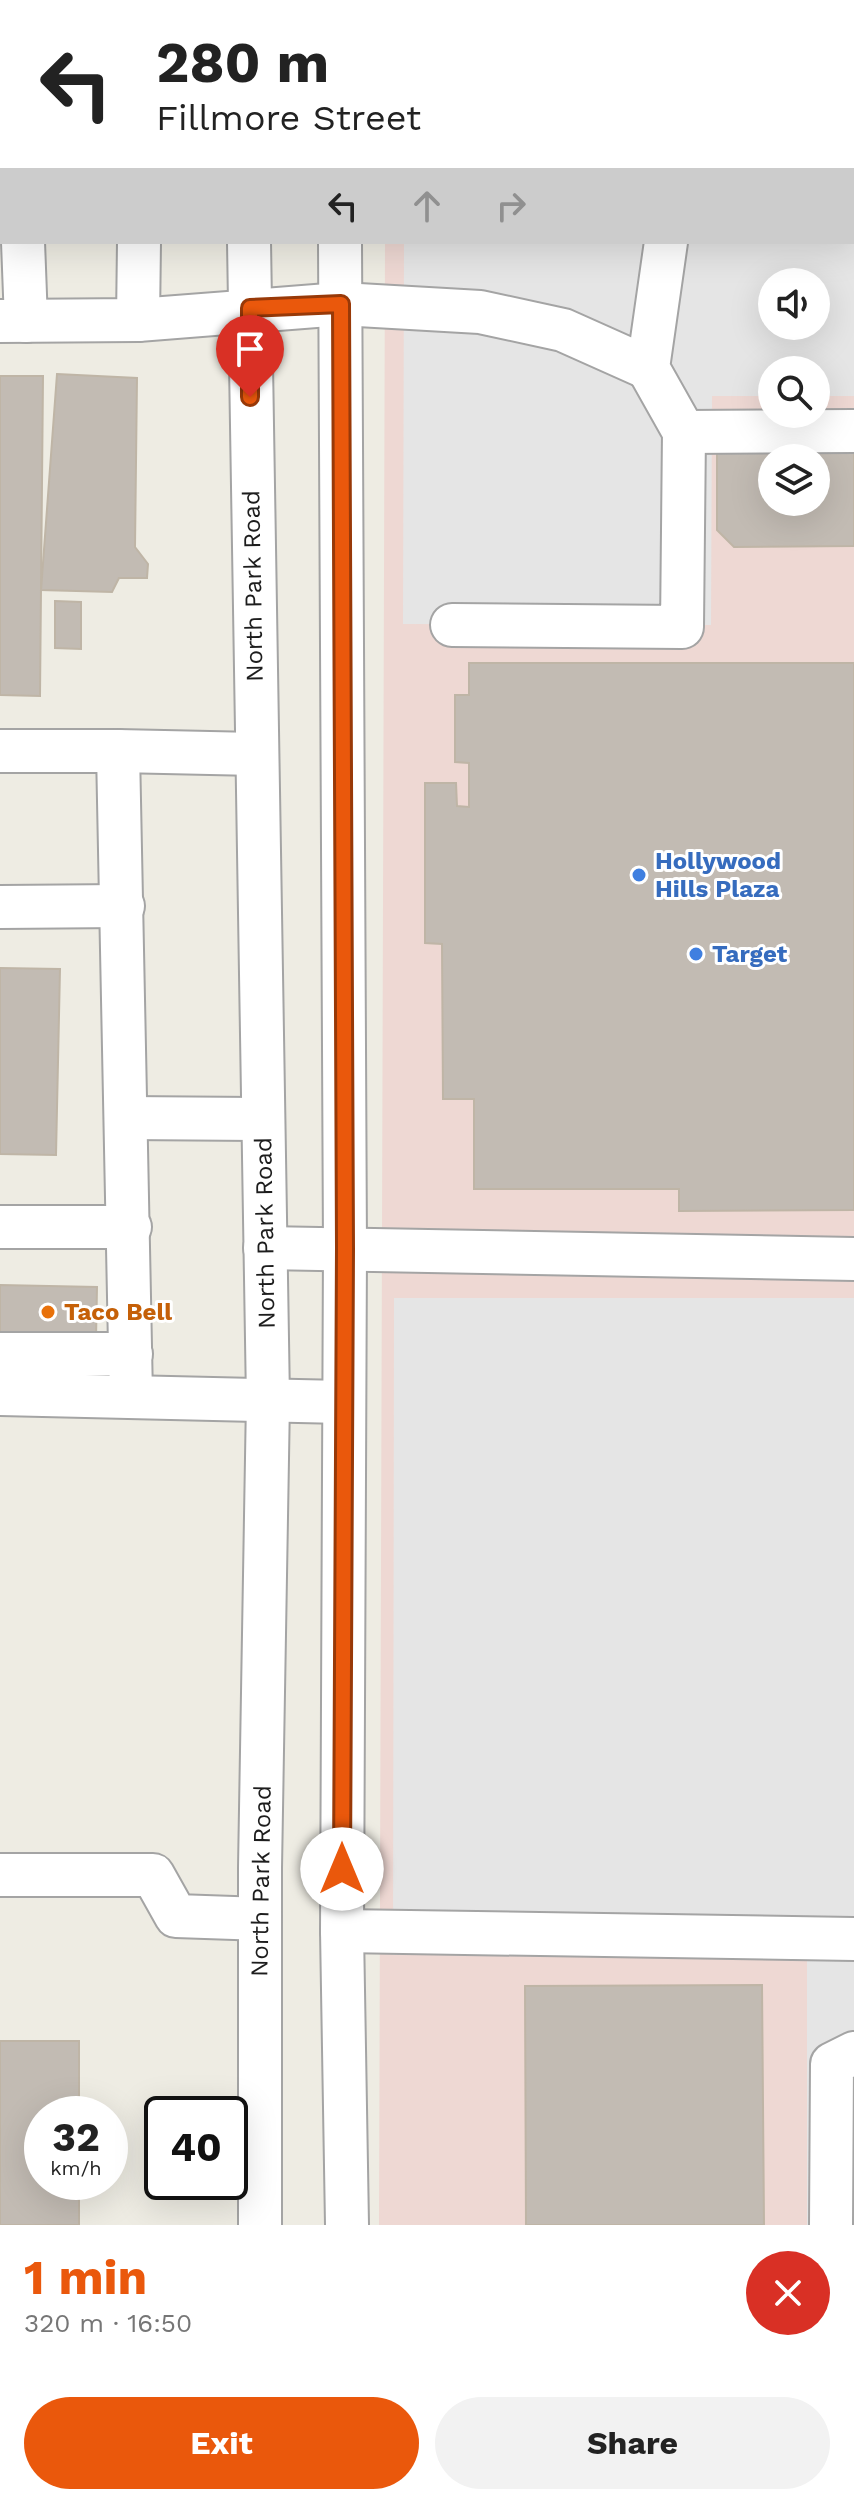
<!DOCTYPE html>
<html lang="en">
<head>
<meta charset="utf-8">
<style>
	body { margin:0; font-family:"Work Sans",sans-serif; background:#f2f2f2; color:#222; height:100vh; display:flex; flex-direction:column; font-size:30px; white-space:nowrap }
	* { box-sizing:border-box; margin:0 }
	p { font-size:26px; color:#767676 }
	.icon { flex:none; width:44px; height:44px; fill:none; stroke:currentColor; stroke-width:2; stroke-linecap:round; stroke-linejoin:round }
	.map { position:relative; height:2225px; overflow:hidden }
	.drawer { display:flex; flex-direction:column; background:#fff; flex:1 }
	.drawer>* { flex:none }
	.banner { position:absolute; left:0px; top:0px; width:854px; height:244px; box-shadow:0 8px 32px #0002; background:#fff; color:#222; overflow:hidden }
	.buttons { position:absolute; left:758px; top:268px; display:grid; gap:16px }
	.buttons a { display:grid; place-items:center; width:72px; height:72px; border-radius:50%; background:#fff; box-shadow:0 8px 32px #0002; font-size:40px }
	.speed { position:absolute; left:24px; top:2096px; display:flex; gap:16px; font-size:40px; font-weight:700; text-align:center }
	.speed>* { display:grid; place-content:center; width:104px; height:104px; border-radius:50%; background:#fff; box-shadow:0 8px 32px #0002; line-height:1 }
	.speed small { font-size:20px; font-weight:400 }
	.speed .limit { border:4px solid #111; border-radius:12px; background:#fff; color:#111 }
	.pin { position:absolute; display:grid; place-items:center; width:68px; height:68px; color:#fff; margin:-82px -34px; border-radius:50% 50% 50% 0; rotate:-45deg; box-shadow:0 0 8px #0007 }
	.pin .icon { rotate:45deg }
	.me { position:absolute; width:88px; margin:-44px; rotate:0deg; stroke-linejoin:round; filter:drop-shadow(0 0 6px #0008) }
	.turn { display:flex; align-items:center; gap:28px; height:168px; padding:0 24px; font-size:36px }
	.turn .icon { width:104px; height:104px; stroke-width:2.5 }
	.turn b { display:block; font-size:56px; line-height:68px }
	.lanes { display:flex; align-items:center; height:76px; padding:0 24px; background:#0003; justify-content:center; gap:40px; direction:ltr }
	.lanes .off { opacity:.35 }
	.round { display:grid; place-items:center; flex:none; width:84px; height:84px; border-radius:42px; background:#f2f2f2 }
	.overview { display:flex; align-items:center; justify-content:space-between; height:136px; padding:0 24px }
	h1 { font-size:48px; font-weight:700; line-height:60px; color:#ea580c }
	.cta { display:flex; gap:16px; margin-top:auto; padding:16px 24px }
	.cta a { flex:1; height:92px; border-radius:48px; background:#ea580c; color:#fff; font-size:32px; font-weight:700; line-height:92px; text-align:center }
	.cta a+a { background:#f2f2f2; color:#222 }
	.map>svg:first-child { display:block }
</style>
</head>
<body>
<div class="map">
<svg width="854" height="2225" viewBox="0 0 854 2225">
	<rect width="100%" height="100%" fill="#eeece3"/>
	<path fill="#eed8d3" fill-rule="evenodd" d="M386,0H854V2225H379L385,242H852V2ZM772,282H816V326H772ZM772,370H816V414H772ZM772,458H816V502H772Z"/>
	<g fill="#e5e5e5" fill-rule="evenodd">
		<path d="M405,0H854V396H816V370H772V396H712L711,625L403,624L404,242H852V2ZM772,282H816V326H772Z"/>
		<polygon points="394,1298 854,1298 854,2225 807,2225 807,1954 393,1955"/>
	</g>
	<g fill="#c2bbb3" stroke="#bfb5a6" stroke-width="2" fill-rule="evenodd">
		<polygon points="0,0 149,0 149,2 2,2 0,78"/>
		<polygon points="57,374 137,378 135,547 148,564 147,578 119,578 112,592 41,590"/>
		<polygon points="0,376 43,376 40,696 0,695"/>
		<path d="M717,452H854V546L734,547L717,530ZM772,458H816V502H772Z"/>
		<polygon points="55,601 81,602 81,649 55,648"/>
		<polygon points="469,663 854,663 854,1210 679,1211 679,1189 474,1189 474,1099 443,1099 442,944 425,943 425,783 456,783 457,806 469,807 469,763 455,762 455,695 469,695"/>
		<polygon points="0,968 60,969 56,1155 0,1154"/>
		<polygon points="0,1285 97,1287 96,1339 0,1337"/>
		<polygon points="762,1985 764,2225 526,2225 525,1986"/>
		<polygon points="0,2041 79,2041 79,2114 42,2114 42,2182 79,2182 79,2225 0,2225"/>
	</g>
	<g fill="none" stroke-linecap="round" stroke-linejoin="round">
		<g stroke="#a4a4a4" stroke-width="46">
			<g id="minor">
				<polyline points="246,0 246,2"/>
				<polyline points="339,0 339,2"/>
				<polyline points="441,0 441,2"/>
				<polyline points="23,242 26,321"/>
				<polyline points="249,242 268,1400 260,1868 260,2225"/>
				<polyline points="340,242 345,1248 342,1931 347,2225"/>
				<polyline points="138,320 139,242"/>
				<polyline points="0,321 138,320 341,304 480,312 563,330 648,368"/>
				<polyline points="684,432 854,431"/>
				<polyline points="452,625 682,627 684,432 648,368 666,242"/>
				<polyline points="0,751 118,751 131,1396"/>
				<polyline points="118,751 256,754"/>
				<polyline points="0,907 123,906"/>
				<polyline points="126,1118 263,1119"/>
				<polyline points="0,1227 130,1227"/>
				<polyline points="265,1248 854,1259"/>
				<polyline points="0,1354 131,1354"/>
				<polyline points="0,1394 343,1402"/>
				<polyline points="0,1875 153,1875 176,1916 260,1919"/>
				<polyline points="342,1931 854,1939"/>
				<polyline points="831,2225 832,2064 854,2053"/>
			</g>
		</g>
		<use href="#minor" stroke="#fff" stroke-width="42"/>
	</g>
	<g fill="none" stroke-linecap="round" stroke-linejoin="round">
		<g stroke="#983908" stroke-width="20">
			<polyline id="route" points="250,397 250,308 341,304 345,1248 342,1869"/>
		</g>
		<use href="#route" stroke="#ea580c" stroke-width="14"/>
	</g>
	<g fill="#3f7fe0" stroke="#fff" stroke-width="3">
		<circle cx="639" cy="875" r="8"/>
		<circle cx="696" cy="954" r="8"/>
	</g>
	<circle fill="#e8710a" stroke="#fff" stroke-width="3" cx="48" cy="1312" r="8"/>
	<g text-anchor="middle" stroke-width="6" stroke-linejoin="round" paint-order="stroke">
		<g font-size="24" fill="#1d1d1d" stroke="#fff">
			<text transform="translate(253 586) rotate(-91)" y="8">North Park Road</text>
			<text transform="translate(265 1233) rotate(-91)" y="8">North Park Road</text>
			<text transform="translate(261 1881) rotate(-89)" y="8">North Park Road</text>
		</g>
		<g font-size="24" font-weight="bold" fill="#366cbe" stroke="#fff" text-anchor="start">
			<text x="655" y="869">Hollywood<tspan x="655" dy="28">Hills Plaza</tspan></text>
			<text x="712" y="962">Target</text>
		</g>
		<g font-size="24" font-weight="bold" fill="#c56008" stroke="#fff" text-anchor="start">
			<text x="64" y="1320">Taco Bell</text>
		</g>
	</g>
</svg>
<div class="buttons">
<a><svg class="icon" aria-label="sound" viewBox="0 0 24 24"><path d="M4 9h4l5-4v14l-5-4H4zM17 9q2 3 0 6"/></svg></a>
<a><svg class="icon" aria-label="search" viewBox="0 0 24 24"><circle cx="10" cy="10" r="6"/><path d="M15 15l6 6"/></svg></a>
<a><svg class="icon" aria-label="layers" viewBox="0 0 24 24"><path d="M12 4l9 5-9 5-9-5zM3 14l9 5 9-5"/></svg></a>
</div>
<div class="speed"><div>32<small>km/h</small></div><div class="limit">40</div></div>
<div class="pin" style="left:250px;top:397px;background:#d93025"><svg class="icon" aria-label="arrive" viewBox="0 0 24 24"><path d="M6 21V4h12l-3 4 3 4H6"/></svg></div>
<svg class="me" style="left:342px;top:1869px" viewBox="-20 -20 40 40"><circle r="19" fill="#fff"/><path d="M0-13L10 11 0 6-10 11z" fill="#ea580c"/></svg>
<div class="banner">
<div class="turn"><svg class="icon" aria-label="left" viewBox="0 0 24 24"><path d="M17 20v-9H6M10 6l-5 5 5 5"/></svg><div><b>280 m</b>Fillmore Street</div></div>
<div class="lanes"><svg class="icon" aria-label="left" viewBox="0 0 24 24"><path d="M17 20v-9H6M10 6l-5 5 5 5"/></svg><svg class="icon off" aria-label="ahead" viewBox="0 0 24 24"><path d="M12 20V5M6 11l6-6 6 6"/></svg><svg class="icon off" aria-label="right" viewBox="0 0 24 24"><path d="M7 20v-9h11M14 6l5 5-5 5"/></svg></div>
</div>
</div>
<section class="drawer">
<div class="overview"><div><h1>1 min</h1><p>320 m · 16:50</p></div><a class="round" style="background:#d93025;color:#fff"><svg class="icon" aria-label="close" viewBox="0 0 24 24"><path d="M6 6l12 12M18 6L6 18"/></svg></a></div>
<div class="cta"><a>Exit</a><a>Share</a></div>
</section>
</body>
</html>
